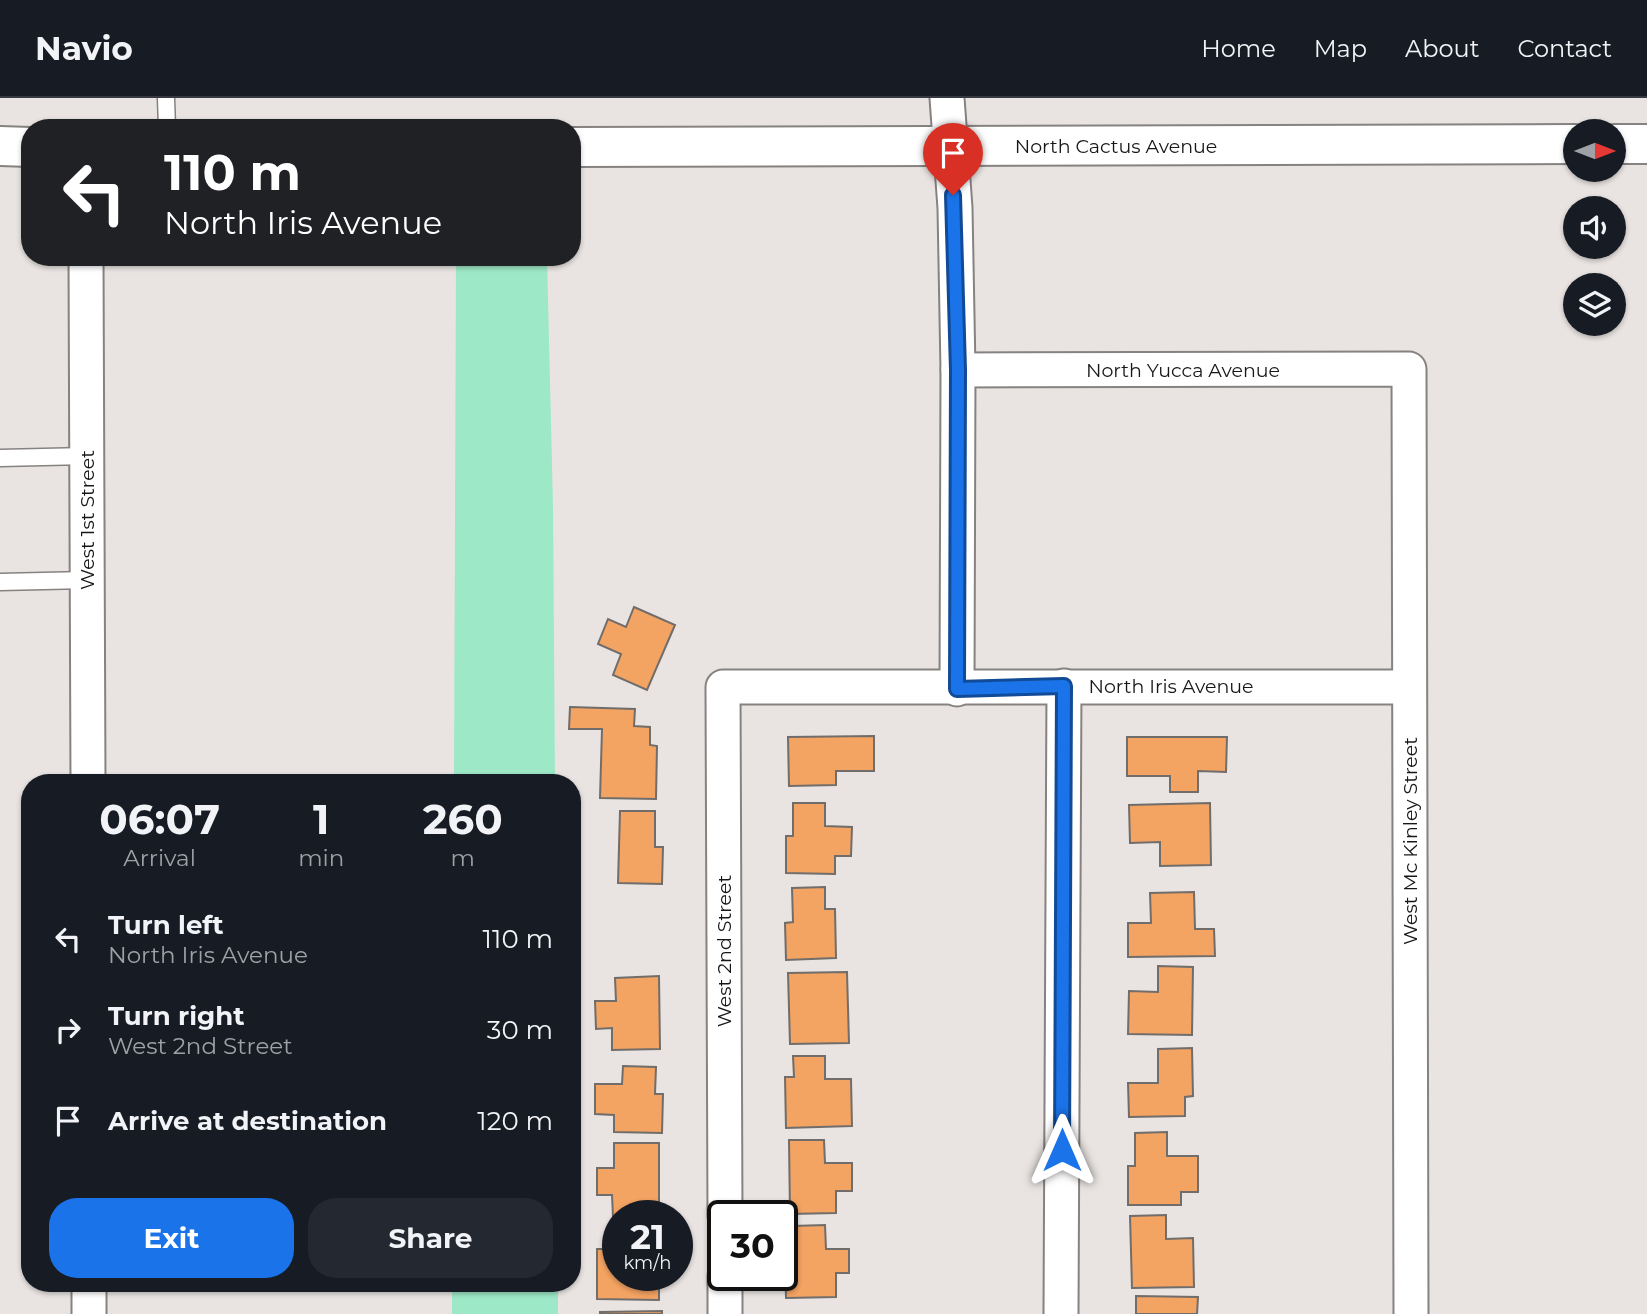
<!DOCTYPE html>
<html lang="en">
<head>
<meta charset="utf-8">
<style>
	body { margin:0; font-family:Montserrat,sans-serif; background:#242831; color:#f1f3f6; height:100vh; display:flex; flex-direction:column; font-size:26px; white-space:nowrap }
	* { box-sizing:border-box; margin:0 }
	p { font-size:23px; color:#9ea1a6 }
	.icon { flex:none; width:38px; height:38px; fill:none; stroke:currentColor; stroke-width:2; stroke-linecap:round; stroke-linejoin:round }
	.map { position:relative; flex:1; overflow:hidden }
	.side { position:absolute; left:21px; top:676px; width:560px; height:518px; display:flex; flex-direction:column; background:#171b24; border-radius:28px; box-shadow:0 2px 5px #0004 }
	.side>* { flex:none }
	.banner { position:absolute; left:21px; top:21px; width:560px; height:147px; border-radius:28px; box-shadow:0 2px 5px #0004; background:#202124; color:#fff; overflow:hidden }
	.needle { width:46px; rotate:90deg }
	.fabs { position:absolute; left:1563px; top:21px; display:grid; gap:14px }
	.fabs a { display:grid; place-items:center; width:63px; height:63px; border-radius:50%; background:#171b24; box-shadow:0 2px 5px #0004; font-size:35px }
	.speed { position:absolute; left:602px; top:1102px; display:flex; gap:14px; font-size:35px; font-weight:700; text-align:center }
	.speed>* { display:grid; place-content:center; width:91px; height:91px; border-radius:50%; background:#171b24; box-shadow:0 2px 5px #0004; line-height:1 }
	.speed small { font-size:18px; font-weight:400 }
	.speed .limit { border:4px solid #111; border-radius:10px; background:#fff; color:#111 }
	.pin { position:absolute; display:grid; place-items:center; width:60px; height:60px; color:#fff; margin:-72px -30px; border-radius:50% 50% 50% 0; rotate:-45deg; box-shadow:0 0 7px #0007 }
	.pin .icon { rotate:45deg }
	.me { position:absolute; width:77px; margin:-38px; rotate:0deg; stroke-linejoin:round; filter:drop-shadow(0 0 5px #0008) }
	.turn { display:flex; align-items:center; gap:24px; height:147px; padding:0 28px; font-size:32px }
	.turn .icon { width:91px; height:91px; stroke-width:2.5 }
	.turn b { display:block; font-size:49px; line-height:60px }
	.eta { display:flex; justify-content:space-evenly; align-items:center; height:119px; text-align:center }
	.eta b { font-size:42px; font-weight:700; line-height:49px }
	.action { display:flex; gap:14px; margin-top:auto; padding:14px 28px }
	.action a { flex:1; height:80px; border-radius:28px; background:#1a73e8; color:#fff; font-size:28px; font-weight:700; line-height:80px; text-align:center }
	.action a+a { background:#242831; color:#f1f3f6 }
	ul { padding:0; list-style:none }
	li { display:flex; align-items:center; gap:21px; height:91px; padding:0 28px }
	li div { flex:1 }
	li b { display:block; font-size:26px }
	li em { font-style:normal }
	header { display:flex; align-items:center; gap:42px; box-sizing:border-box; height:98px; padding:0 35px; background:#171b24; border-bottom:2px solid #363941 }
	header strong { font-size:33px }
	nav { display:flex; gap:38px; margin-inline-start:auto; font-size:24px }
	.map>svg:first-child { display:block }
</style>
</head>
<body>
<header>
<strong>Navio</strong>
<nav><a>Home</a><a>Map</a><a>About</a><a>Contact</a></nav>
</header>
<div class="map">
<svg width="1647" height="1216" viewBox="0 0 1647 1216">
	<rect width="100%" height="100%" fill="#e9e4e1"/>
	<g fill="#9de8c6">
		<polygon points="456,159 547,159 553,409 555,684 454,684"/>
		<rect x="452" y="1185" width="106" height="31"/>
	</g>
	<g fill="#f3a362" stroke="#716d6a" stroke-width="2">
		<polygon points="634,509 675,527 647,592 613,577 621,556 598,546 608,521 626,529"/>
		<polygon points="570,609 635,611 634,628 650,629 650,647 657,648 656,701 600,700 602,631 569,631"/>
		<polygon points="874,638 874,673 836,673 836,687 789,688 788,639"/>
		<polygon points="1127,639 1227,639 1226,674 1198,673 1198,694 1170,694 1170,678 1127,678"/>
		<polygon points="793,705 825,705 825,728 852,729 851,758 835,758 835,776 786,775 786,738 793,738"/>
		<polygon points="1210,705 1211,767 1160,768 1160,744 1130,745 1129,707"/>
		<polygon points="620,713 655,713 655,749 663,749 662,786 618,785"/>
		<polygon points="825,789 825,811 835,811 836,860 786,862 785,825 793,824 792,790"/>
		<polygon points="1194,794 1195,831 1214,831 1215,858 1128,859 1128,825 1151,825 1150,795"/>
		<polygon points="1158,868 1193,869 1192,937 1128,936 1129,893 1158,894"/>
		<polygon points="847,874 849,945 790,946 788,875"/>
		<polygon points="659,878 660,951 612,952 612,930 596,931 595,903 616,903 615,880"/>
		<polygon points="1192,950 1193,998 1185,999 1185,1018 1129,1019 1128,985 1158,985 1158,951"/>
		<polygon points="793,958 825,958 825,981 851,981 852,1028 786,1030 785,979 794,979"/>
		<polygon points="623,968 656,969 655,996 663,996 662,1035 614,1034 614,1017 595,1016 595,986 622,986"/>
		<polygon points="1167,1034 1167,1058 1198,1058 1198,1094 1181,1094 1181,1107 1128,1107 1128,1068 1135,1068 1135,1035"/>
		<polygon points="789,1042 824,1042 825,1065 852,1065 852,1093 836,1093 836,1115 790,1116"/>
		<polygon points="614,1045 659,1045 659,1118 613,1119 612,1097 597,1097 597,1070 614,1070"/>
		<polygon points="1166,1117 1166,1141 1193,1140 1194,1189 1132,1190 1130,1118"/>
		<polygon points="825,1127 826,1151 849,1151 849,1175 836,1175 836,1199 786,1200 785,1165 792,1165 792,1128"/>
		<polygon points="612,1129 618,1129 618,1178 659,1178 659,1202 597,1201 597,1151 612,1151"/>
		<polygon points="1136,1198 1198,1199 1197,1216 1136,1216"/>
		<polygon points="662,1213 662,1216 600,1216 600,1214"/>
	</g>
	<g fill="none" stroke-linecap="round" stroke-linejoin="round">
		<g stroke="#868280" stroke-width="19">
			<g id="lane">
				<polyline points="166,0 167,30"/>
				<polyline points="0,360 87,358"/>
				<polyline points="0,484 87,482"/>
			</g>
		</g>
		<g stroke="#868280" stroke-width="37">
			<g id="street">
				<polyline points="947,0 955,110 958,272 957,591"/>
				<polyline points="86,159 88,684"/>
				<polyline points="958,272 1409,271 1411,1216"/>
				<polyline points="725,1118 723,589 1409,589"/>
				<polyline points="725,1178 725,1216"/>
				<polyline points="89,1185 89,1216"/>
				<polyline points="1061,1216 1064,588"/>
			</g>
		</g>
		<g stroke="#868280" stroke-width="42">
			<g id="secondary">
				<polyline points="1614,46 1647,46"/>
				<polyline points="0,48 30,49"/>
				<polyline points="572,49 1575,46"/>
			</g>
		</g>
		<use href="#lane" stroke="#fff" stroke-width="16"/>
		<use href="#street" stroke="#fff" stroke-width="33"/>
		<use href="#secondary" stroke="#fff" stroke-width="38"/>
	</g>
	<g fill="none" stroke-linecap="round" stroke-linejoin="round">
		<g stroke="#114b97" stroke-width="18">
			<polyline id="route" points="953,97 958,272 957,591 1064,588 1062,1052"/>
		</g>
		<use href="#route" stroke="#1a73e8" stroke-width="12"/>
	</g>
	<g text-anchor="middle" stroke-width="7" stroke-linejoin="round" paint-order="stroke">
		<g font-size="19" fill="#181716" stroke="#fff">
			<text x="1116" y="55">North Cactus Avenue</text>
			<text x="1183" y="279">North Yucca Avenue</text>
			<text transform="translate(87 422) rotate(-90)" y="7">West 1st Street</text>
			<text x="1171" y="595">North Iris Avenue</text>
			<text transform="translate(1410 743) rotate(-90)" y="7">West Mc Kinley Street</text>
			<text transform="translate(724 853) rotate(-90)" y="7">West 2nd Street</text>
		</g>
	</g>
</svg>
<div class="fabs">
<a><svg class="needle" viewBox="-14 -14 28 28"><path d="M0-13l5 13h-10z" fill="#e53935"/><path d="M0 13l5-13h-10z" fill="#9ea1a6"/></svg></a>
<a><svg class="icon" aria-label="sound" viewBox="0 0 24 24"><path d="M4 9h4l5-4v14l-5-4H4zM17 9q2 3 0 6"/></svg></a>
<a><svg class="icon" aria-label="layers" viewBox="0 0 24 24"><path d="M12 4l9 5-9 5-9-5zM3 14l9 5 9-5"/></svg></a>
</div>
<div class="speed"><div>21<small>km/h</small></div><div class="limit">30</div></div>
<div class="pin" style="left:953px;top:97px;background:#d93025"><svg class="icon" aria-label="arrive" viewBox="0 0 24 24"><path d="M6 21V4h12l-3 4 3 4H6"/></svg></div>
<svg class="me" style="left:1062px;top:1052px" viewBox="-20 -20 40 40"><path d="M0-17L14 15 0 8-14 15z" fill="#1a73e8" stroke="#fff" stroke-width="4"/></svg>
<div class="banner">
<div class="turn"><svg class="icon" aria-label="left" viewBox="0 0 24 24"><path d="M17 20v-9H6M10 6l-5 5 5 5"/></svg><div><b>110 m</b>North Iris Avenue</div></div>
</div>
<section class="side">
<div class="eta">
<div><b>06:07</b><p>Arrival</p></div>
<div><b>1</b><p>min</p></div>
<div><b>260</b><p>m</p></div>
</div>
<ul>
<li><svg class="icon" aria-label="left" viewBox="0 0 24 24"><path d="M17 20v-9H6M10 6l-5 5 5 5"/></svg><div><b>Turn left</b><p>North Iris Avenue</p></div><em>110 m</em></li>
<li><svg class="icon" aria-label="right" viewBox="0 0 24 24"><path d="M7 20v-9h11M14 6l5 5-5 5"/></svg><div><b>Turn right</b><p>West 2nd Street</p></div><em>30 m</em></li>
<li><svg class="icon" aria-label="arrive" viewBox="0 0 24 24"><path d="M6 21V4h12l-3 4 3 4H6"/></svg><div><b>Arrive at destination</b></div><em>120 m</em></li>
</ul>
<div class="action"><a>Exit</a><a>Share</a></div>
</section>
</div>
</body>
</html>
